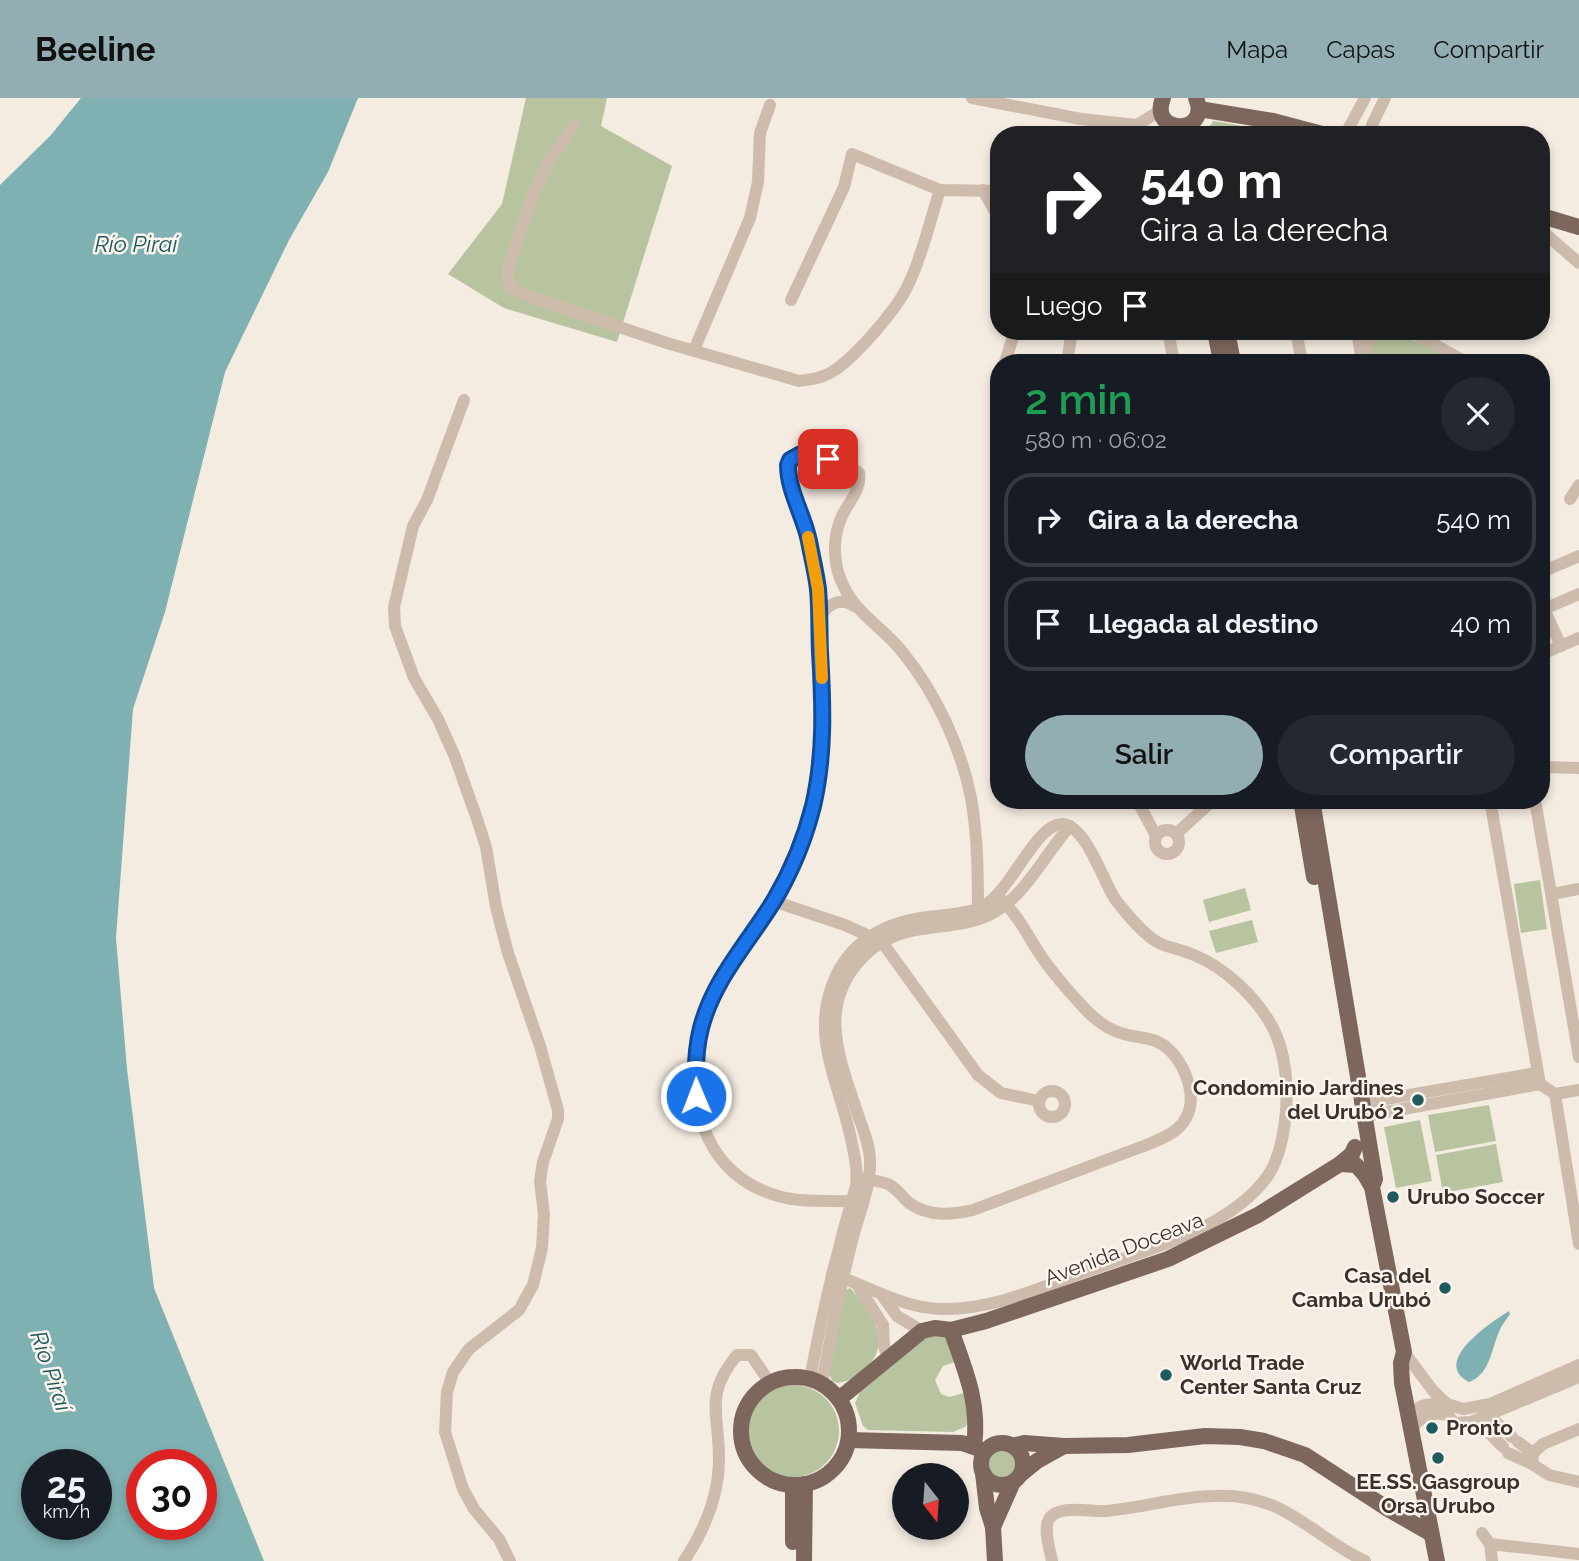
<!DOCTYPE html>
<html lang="es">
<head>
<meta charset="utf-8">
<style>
	body { margin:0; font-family:Raleway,sans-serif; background:#242831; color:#f1f3f6; height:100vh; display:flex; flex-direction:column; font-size:26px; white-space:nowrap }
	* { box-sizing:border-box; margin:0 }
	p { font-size:23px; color:#9ea1a6 }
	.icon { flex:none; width:38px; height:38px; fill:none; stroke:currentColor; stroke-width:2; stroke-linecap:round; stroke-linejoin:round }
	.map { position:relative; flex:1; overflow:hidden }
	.panel { position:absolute; left:990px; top:256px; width:560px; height:455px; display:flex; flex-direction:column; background:#171b24; border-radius:28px; box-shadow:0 4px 10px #0003 }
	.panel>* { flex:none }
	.banner { position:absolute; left:990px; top:28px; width:560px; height:214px; border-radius:28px; box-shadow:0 4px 10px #0003; background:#202124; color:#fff; overflow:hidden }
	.needle { width:46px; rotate:163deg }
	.buttons { position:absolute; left:892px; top:1365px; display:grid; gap:14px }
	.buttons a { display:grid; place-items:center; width:77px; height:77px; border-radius:50%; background:#171b24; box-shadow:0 4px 10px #0003; font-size:35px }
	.speed { position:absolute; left:21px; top:1351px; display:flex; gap:14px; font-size:35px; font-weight:700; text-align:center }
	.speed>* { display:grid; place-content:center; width:91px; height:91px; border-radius:50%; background:#171b24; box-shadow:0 4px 10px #0003; line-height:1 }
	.speed small { font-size:18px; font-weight:400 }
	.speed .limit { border:10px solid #d22; background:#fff; color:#111 }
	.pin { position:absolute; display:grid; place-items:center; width:60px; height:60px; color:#fff; margin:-30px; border-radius:14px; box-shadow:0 4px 10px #0006 }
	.me { position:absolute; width:77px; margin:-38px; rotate:359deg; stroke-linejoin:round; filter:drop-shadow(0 0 5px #0008) }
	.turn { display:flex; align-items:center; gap:24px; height:147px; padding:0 35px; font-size:32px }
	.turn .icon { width:91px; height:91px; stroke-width:2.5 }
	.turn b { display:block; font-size:49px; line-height:60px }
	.then { display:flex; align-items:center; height:66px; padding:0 35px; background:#0003; gap:14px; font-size:26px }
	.round { display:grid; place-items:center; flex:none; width:74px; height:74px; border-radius:37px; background:#242831 }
	.headline { display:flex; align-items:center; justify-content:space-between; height:119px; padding:0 35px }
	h1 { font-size:42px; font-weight:600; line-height:52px; color:#1e9e55 }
	.action { display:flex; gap:14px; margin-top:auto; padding:14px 35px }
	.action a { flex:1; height:80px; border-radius:42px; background:#92aeb2; color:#111; font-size:28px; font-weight:600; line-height:80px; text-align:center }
	.action a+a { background:#242831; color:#f1f3f6 }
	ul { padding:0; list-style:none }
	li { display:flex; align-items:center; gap:21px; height:94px; margin:0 14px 10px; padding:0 21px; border:4px solid #363941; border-radius:28px }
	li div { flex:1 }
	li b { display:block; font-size:26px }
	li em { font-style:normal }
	header { display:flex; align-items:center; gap:42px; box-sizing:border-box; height:98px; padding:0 35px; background:#92aeb2; color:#111 }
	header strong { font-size:33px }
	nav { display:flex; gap:38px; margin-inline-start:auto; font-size:24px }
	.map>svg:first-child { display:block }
</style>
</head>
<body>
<header>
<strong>Beeline</strong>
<nav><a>Mapa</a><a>Capas</a><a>Compartir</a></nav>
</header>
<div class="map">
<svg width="1579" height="1463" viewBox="0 0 1579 1463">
	<rect width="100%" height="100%" fill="#f4ebe1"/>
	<g fill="#b8c4a0">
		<polygon points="526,0 607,0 601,28 672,68 617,244 504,210 448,176 502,106"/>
		<polygon points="1214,23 1294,37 1214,37 1204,34"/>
		<polygon points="1379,233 1388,233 1445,255 1459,264 1367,264 1365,254"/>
		<polygon points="1540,782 1547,831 1521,835 1514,786"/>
		<polygon points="1245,790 1251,812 1209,824 1203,802"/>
		<polygon points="1252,822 1258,844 1216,855 1209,833"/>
		<polygon points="1489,1007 1496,1043 1435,1054 1428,1017"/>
		<polygon points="1420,1022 1432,1083 1396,1090 1384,1029"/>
		<polygon points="1496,1046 1503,1084 1443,1095 1436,1057"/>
		<path d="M850,1190C871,1212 894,1244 866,1270C858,1278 850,1283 838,1285L832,1283L829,1275L845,1193Z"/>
		<polygon points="937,1237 949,1241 958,1263 943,1268 935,1282 941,1296 950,1299 967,1294 970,1323 965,1329 953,1334 868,1332 863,1328 855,1305 860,1294 923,1241"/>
		<circle cx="793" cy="1333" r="46"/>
		<circle cx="1003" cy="1366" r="16"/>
	</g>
	<g fill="#7fb0b2" fill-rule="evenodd">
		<path d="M81,0H358L328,74L289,142L225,274L165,514L133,611L116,840L127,971L154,1190L264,1463H0V87L51,37ZM37,1367H96V1426H37ZM142,1367H201V1426H142Z"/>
		<path d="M1509,1213L1510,1216C1506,1222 1501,1228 1498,1236C1491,1254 1489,1277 1469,1284C1431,1264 1490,1225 1509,1213Z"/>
	</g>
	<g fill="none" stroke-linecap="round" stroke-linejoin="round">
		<g stroke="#cdbbac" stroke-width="12">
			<polyline points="972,0 1081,21 1137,27 1161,12"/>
			<path d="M574,28L547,66L532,100L507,174L511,190L536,201L667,245L799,283C812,281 824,280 835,272C857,257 899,209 909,185C923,156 930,122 940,92"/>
			<polyline points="1345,37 1365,0"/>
			<polyline points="1370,37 1372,27 1385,0"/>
			<polyline points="983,92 997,117 999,127"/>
			<polyline points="1542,133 1579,165"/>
			<polyline points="791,202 844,89 852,56 940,92 999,93"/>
			<polyline points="1168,233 1174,264"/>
			<polyline points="1296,233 1302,264"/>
			<polyline points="1357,233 1362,264"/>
			<polyline points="1402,233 1419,238 1466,264"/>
			<polyline points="694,252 750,120 758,84 760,35 770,7"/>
			<polyline points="1361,255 1377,233"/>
			<polyline points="1005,264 1015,233"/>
			<polyline points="1067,264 1072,233"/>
			<polyline points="996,289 999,281"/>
			<polyline points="464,302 427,402 413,428 394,509 395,528 414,580 438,621 455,659 477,721 486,749 496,809 508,855 540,948 558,1012 558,1021 543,1064 540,1083 544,1117 542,1150 533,1187 519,1212 469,1251 453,1274 447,1294 445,1334 463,1391 474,1411 499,1441 510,1463"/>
			<polyline points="1570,401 1579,387"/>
			<polyline points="1542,474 1579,458"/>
			<polyline points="1544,511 1561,548"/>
			<polyline points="1542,512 1579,496"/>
			<path d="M819,520C827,507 840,498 854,508"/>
			<polyline points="1542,556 1579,540"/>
			<polyline points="1542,669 1579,670"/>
			<polyline points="1137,702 1156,738"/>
			<polyline points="1490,702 1540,986 1555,996 1579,992"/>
			<polyline points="1535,702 1579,959"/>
			<circle cx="1167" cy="744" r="12"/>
			<polyline points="1176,736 1213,702"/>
			<polyline points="1552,796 1579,791"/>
			<polyline points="773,803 845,827 882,844 978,977 1001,995 1039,1003"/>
			<circle cx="1052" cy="1006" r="13"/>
			<polyline points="1555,996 1579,1146"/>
			<polyline points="1363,1005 1536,975"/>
			<polyline points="1365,1018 1540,986"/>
			<path d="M861,1081C870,1082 880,1083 888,1086C897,1090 902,1099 909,1105C929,1119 951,1117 973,1112L1141,1049C1156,1043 1178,1036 1186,1020C1199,996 1182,957 1160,945C1150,939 1139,940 1128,937C1112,934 1099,925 1087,913C1070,895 1053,876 1039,855C1027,836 1018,818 1002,802"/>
			<path d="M862,1104C834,1101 805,1106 778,1098C681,1070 681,956 721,881C736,853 757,829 774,802C792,773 806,738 813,705C825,650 823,603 820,547C818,510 815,474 808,437C803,415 793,394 788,372L790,362L801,356L849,367L859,375C862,391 848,405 842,418C833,437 833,461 840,480C854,517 882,527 904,556C936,596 961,649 971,700C978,738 978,782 978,821"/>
			<polyline points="858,1188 883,1227 884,1248 888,1261"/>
			<polyline points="882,1197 897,1218 922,1233"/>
			<polyline points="1404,1254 1434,1294 1447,1306 1463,1311 1490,1306 1579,1267"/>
			<path d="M810,1281C822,1216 837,1152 856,1088C858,1073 855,1060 852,1046C842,990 810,942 833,885C849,843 886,824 928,819C944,817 963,816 978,811C1010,799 1034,726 1062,726C1086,727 1103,783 1115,801C1122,810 1130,820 1138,828C1161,852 1167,846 1194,857C1226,870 1257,900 1273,930C1286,956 1288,985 1286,1014C1284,1035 1280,1059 1269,1076C1233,1130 1145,1153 1087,1173C1040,1190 992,1212 941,1211C902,1210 868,1188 832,1176"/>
			<path d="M822,1286C830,1241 839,1195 850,1151C856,1122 871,1092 870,1063C870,1048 863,1031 858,1017C840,961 815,907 864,858C902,819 953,837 993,815C1026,797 1045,756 1070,728"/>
			<polyline points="1488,1317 1512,1339"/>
			<path d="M1408,1319C1418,1309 1425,1304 1440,1307L1454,1325L1471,1324L1579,1279"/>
			<polyline points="1477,1322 1503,1349"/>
			<polyline points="1579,1331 1543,1346 1533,1355 1532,1366 1549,1377 1579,1384"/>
			<path d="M1410,1332C1420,1319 1431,1313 1448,1317"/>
			<polyline points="1518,1344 1533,1355"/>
			<polyline points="1508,1355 1532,1366"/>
			<polyline points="1482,1435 1490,1446 1579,1456"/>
			<polyline points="1490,1446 1492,1463"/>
			<path d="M684,1463C704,1433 719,1398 719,1361C719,1314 704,1297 737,1257H751L770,1285"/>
			<path d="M1052,1463C1050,1452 1043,1431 1049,1421C1058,1406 1090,1414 1105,1413C1142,1410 1179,1398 1216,1398C1235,1397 1256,1401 1274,1408C1306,1422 1332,1448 1365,1463"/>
		</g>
		<g stroke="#7d675c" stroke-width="16">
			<path d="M1163,0C1148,38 1212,37 1196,0"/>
			<polyline points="1199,11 1273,23 1326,37"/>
			<polyline points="1542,118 1579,129"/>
			<polyline points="1215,233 1221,264"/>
			<polyline points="1227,233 1233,264"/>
			<polyline points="1301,702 1314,779"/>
			<polyline points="1312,702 1375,1081 1372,1089 1404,1254 1401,1265 1402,1285 1437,1463"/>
			<polyline points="1340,1066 1356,1067 1365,1077 1372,1089"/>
			<path d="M951,1232C965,1272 980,1305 974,1348"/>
			<circle cx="795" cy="1333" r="54"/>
			<polyline points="839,1301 922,1233 935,1230 951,1232 986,1223 1168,1161 1258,1117 1340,1066 1352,1056 1355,1049"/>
			<polyline points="849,1342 962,1345 985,1353"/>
			<circle cx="1002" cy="1366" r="21"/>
			<polyline points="1013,1348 1024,1345 1064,1348 1128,1347 1205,1338 1240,1339 1264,1343 1305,1357 1388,1411 1430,1435"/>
			<polyline points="983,1375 987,1410 993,1429"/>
			<polyline points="1021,1376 1037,1363 1064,1348"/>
			<polyline points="793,1444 793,1387"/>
			<polyline points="804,1463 805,1386"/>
			<polyline points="995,1463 993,1429 1013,1384"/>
		</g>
	</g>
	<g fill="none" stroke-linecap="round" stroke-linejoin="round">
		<g stroke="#114b97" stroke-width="18">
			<path id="route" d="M696,998C695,975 695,953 701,930C714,880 749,844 775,801C792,772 805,740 813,708C825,657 823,606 820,554C819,533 820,512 818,491C816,475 812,459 809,443C804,418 788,393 788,367L790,362L801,356L828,361"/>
		</g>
		<use href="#route" stroke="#1a73e8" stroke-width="12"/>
		<polyline stroke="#f59e0b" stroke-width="12" points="808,439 818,491 822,580"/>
	</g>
	<g fill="#1f5a5e" stroke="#fbf5ee" stroke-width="2.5">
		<circle cx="1418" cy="1002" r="7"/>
		<circle cx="1393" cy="1099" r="7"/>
		<circle cx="1445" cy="1190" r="7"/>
		<circle cx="1166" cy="1277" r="7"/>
		<circle cx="1432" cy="1330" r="7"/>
		<circle cx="1438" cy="1360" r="7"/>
	</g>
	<g text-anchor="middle" stroke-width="5" stroke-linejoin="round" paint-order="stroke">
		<g font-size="21" font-weight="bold" fill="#3b302b" stroke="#fbf5ee" text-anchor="start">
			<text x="1404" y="997" text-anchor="end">Condominio Jardines<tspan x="1404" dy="24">del Urubó 2</tspan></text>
			<text x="1407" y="1106">Urubo Soccer</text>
			<text x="1431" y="1185" text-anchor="end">Casa del<tspan x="1431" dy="24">Camba Urubó</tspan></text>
			<text x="1180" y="1272">World Trade<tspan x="1180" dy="24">Center Santa Cruz</tspan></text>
			<text x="1446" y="1337">Pronto</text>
			<text x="1438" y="1391" text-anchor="middle">EE.SS. Gasgroup<tspan x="1438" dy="24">Orsa Urubo</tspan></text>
		</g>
		<g font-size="21" fill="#3b302b" stroke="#fbf5ee">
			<text transform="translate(1124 1151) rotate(-21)" y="7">Avenida Doceava</text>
		</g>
		<g font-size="23" font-style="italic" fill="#1f5a5e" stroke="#fbf5ee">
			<text x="136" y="154">Río Piraí</text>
			<text transform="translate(51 1273) rotate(71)" y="8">Río Piraí</text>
		</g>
	</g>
</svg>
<div class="buttons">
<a><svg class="needle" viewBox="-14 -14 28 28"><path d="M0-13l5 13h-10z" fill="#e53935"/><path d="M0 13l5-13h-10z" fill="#9ea1a6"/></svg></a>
</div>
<div class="speed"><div>25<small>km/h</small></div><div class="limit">30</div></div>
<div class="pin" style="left:828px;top:361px;background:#d93025"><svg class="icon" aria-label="arrive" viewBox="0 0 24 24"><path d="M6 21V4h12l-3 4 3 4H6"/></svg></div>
<svg class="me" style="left:696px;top:998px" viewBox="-20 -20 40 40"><circle r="17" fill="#1a73e8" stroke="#fff" stroke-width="3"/><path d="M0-11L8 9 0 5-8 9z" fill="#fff"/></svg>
<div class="banner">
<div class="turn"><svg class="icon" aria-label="right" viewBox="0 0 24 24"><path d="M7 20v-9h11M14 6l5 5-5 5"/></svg><div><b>540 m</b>Gira a la derecha</div></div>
<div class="then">Luego<svg class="icon" aria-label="arrive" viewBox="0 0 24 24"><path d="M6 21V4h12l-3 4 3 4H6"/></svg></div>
</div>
<section class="panel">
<div class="headline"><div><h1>2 min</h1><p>580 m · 06:02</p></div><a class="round"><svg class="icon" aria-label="close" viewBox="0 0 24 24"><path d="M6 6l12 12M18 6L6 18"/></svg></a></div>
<ul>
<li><svg class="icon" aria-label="right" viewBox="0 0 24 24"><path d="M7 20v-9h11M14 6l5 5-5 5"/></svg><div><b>Gira a la derecha</b></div><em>540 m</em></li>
<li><svg class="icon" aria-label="arrive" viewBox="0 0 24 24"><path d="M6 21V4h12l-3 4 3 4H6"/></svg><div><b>Llegada al destino</b></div><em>40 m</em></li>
</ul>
<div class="action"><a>Salir</a><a>Compartir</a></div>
</section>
</div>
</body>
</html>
